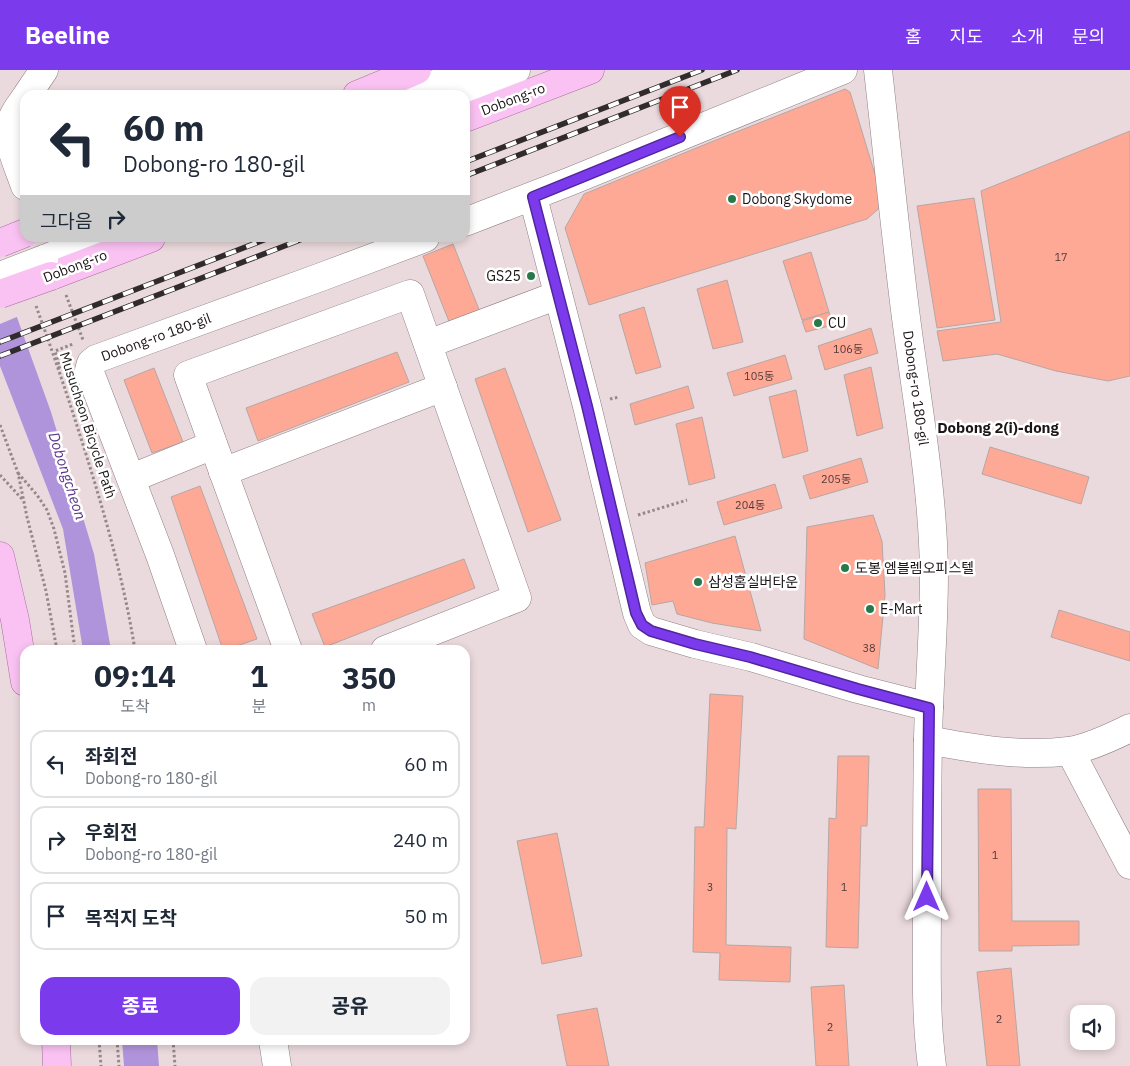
<!DOCTYPE html>
<html lang="ko">
<head>
<meta charset="utf-8">
<style>
	body { margin:0; font-family:"IBM Plex Sans","Noto Sans KR",sans-serif; background:#f2f2f3; color:#1f2937; height:100vh; display:flex; flex-direction:column; font-size:19px; white-space:nowrap }
	* { box-sizing:border-box; margin:0 }
	p { font-size:16px; color:#747a83 }
	.icon { flex:none; width:28px; height:28px; fill:none; stroke:currentColor; stroke-width:2; stroke-linecap:round; stroke-linejoin:round }
	.map { position:relative; flex:1; overflow:hidden }
	.details { position:absolute; left:20px; top:575px; width:450px; height:400px; display:flex; flex-direction:column; background:#fff; border-radius:15px; box-shadow:0 2px 8px #0003 }
	.details>* { flex:none }
	.hud { position:absolute; left:20px; top:20px; width:450px; height:152px; border-radius:15px; box-shadow:0 2px 8px #0003; background:#fff; color:#1f2937; overflow:hidden }
	.tools { position:absolute; left:1070px; top:935px; display:grid; gap:10px }
	.tools a { display:grid; place-items:center; width:45px; height:45px; border-radius:10px; background:#fff; box-shadow:0 2px 8px #0003; font-size:25px }
	.pin { position:absolute; display:grid; place-items:center; width:42px; height:42px; color:#fff; margin:-51px -21px; border-radius:50% 50% 50% 0; rotate:-45deg; box-shadow:0 0 5px #0007 }
	.pin .icon { rotate:45deg }
	.me { position:absolute; width:55px; margin:-28px; rotate:0deg; stroke-linejoin:round; filter:drop-shadow(0 0 4px #0008) }
	.turn { display:flex; align-items:center; gap:18px; height:105px; padding:0 20px; font-size:22px }
	.turn .icon { width:65px; height:65px; stroke-width:2.5 }
	.turn b { display:block; font-size:35px; line-height:42px }
	.then { display:flex; align-items:center; height:48px; padding:0 20px; background:#0003; gap:10px; font-size:19px }
	.eta { display:flex; justify-content:space-evenly; align-items:center; height:85px; text-align:center }
	.eta b { font-size:30px; font-weight:800; line-height:35px }
	.primary-button { display:flex; gap:10px; margin-top:auto; padding:10px 20px }
	.primary-button a { flex:1; height:58px; border-radius:15px; background:#7c3aed; color:#fff; font-size:20px; font-weight:800; line-height:58px; text-align:center }
	.primary-button a+a { background:#f2f2f3; color:#1f2937 }
	ul { padding:0; list-style:none }
	li { display:flex; align-items:center; gap:15px; height:68px; margin:0 10px 8px; padding:0 10px; border:2px solid #e0e1e3; border-radius:15px }
	li div { flex:1 }
	li b { display:block; font-size:19px }
	li em { font-style:normal }
	header { display:flex; align-items:center; gap:30px; box-sizing:border-box; height:70px; padding:0 25px; background:#7c3aed; color:#fff }
	header strong { font-size:24px }
	nav { display:flex; gap:28px; margin-inline-start:auto; font-size:18px }
	.map>svg:first-child { display:block }
</style>
</head>
<body>
<header>
<strong>Beeline</strong>
<nav><a>홈</a><a>지도</a><a>소개</a><a>문의</a></nav>
</header>
<div class="map">
<svg width="1130" height="996" viewBox="0 0 1130 996">
	<rect width="100%" height="100%" fill="#ebdadd"/>
	<g fill="#b094db">
		<polygon points="0,200 51,342 94,484 111,580 83,580 63,459 0,296"/>
		<polygon points="122,970 157,970 159,996 124,996"/>
	</g>
	<polygon fill="#ebdadd" points="0,198 2,199 19,246 0,254"/>
	<g fill="#fea996" stroke="#b7a6a3">
		<polygon points="845,19 850,22 884,134 867,149 589,235 565,158 584,124 711,72"/>
		<polygon points="1130,61 1130,306 1108,311 1056,301 997,284 943,291 937,261 1001,252 981,121"/>
		<polygon points="974,128 995,250 937,258 917,136"/>
		<polygon points="453,174 482,247 452,259 423,186"/>
		<polygon points="811,182 829,242 802,250 783,191"/>
		<polygon points="727,210 743,272 713,279 697,219"/>
		<polygon points="644,237 661,297 636,304 619,245"/>
		<polygon points="829,242 833,255 806,262 802,251"/>
		<polygon points="871,258 878,283 825,300 818,276"/>
		<polygon points="397,282 409,312 258,371 246,338"/>
		<polygon points="785,285 792,309 734,326 727,303"/>
		<polygon points="871,297 883,358 857,366 844,305"/>
		<polygon points="154,298 183,372 152,383 124,310"/>
		<polygon points="505,298 561,450 528,462 475,309"/>
		<polygon points="688,316 694,338 635,355 630,334"/>
		<polygon points="796,320 808,381 783,388 769,327"/>
		<polygon points="702,347 715,408 689,415 676,354"/>
		<polygon points="990,377 1089,407 1081,434 982,404"/>
		<polygon points="861,388 868,412 810,429 803,406"/>
		<polygon points="775,414 782,438 724,455 717,432"/>
		<polygon points="200,416 257,569 225,580 223,580 171,427"/>
		<polygon points="873,445 882,471 885,525 878,599 804,569 807,457"/>
		<polygon points="735,466 761,561 712,553 677,544 673,531 652,535 645,493"/>
		<polygon points="464,489 475,518 325,577 312,544"/>
		<polygon points="1059,540 1130,562 1130,591 1051,567"/>
		<polygon points="710,624 743,626 736,759 727,758 726,875 791,877 790,912 719,910 720,883 693,882 695,757 704,757"/>
		<polygon points="838,686 869,686 867,756 861,756 858,878 826,877 829,748 836,749"/>
		<polygon points="978,719 1011,719 1012,851 1079,851 1079,875 1012,876 1012,881 979,881"/>
		<polygon points="557,763 582,886 542,894 517,771"/>
		<polygon points="1011,898 1020,996 987,996 977,902"/>
		<polygon points="844,915 849,996 816,996 811,917"/>
		<polygon points="597,938 609,996 567,996 557,945"/>
	</g>
	<g fill="none" stroke-linecap="round" stroke-linejoin="round">
		<g stroke="#8f8083" stroke-width="29">
			<g id="minor">
				<path d="M878,0C887,80 895,160 905,240C916,327 933,415 934,504C934,559 929,615 928,670C927,725 927,780 927,835C927,889 925,943 932,996"/>
				<polyline points="27,25 44,0"/>
				<polyline points="409,25 469,0"/>
				<polyline points="455,25 516,0"/>
				<path d="M25,28C19,37 12,45 10,56C6,71 20,101 25,116"/>
				<polyline points="533,127 587,336 637,543 642,555 651,561 695,574 751,587 858,619 929,637"/>
				<polyline points="465,152 571,111 843,0"/>
				<polyline points="44,189 98,168"/>
				<polyline points="428,274 558,225"/>
				<polyline points="223,402 443,317"/>
				<polyline points="132,408 213,375"/>
				<polyline points="193,580 160,485 89,300 91,293 96,289 321,207 425,168"/>
				<polyline points="288,580 188,305 410,224 517,528 385,580"/>
				<path d="M928,670C974,679 1023,687 1069,681C1089,678 1112,667 1130,658"/>
				<polyline points="1070,681 1130,795"/>
				<polyline points="273,970 277,996"/>
			</g>
		</g>
		<g stroke="#aa6ba0" stroke-width="29">
			<g id="major">
				<polyline points="357,25 417,0"/>
				<polyline points="465,48 590,0"/>
				<polyline points="51,206 151,168"/>
				<polyline points="0,486 15,550 25,612"/>
				<polyline points="56,970 57,996"/>
			</g>
		</g>
		<g stroke="#95888b" stroke-width="3" stroke-dasharray="2.5 2.5" stroke-linecap="butt">
			<polyline points="66,225 83,270"/>
			<path d="M36,236C51,277 65,318 78,359C101,431 123,505 135,580"/>
			<polyline points="58,298 60,297 55,281 73,274"/>
			<polyline points="610,329 619,327"/>
			<polyline points="0,355 18,403 27,447 46,521 57,580"/>
			<polyline points="18,403 37,425 47,440 54,459 65,503 75,580"/>
			<polyline points="0,405 23,430"/>
			<polyline points="638,445 687,430"/>
			<polyline points="99,970 101,996"/>
			<polyline points="117,970 119,996"/>
			<polyline points="173,970 175,996"/>
		</g>
		<use href="#minor" stroke="#fff" stroke-width="28"/>
		<use href="#major" stroke="#fac2f2" stroke-width="28"/>
		<g stroke="#322b2d" stroke-width="5.5">
			<g id="rail">
				<polyline points="465,92 702,0"/>
				<polyline points="465,106 737,0"/>
				<polyline points="0,272 269,168"/>
				<polyline points="0,286 305,168"/>
			</g>
		</g>
		<use href="#rail" stroke="#fff" stroke-width="4" stroke-dasharray="11" stroke-linecap="butt"/>
		<g stroke="#8f8083" stroke-width="29" stroke-linecap="butt">
			<polyline id="minor-bridge" points="0,206 44,189"/>
		</g>
		<g stroke="#aa6ba0" stroke-width="29" stroke-linecap="butt">
			<g id="major-bridge">
				<polyline points="0,173 25,163"/>
				<polyline points="0,224 51,206"/>
			</g>
		</g>
		<use href="#minor-bridge" stroke="#fff" stroke-width="28"/>
		<use href="#major-bridge" stroke="#fac2f2" stroke-width="28"/>
	</g>
	<g fill="none" stroke-linecap="round" stroke-linejoin="round">
		<g stroke="#51269a" stroke-width="12">
			<polyline id="route" points="680,67 533,127 587,336 636,543 642,555 651,561 695,574 750,587 858,619 929,638 927,827"/>
		</g>
		<use href="#route" stroke="#7c3aed" stroke-width="9"/>
	</g>
	<g fill="#28794a" stroke="#fff" stroke-width="2">
		<circle cx="732" cy="129" r="5"/>
		<circle cx="531" cy="206" r="5"/>
		<circle cx="818" cy="253" r="5"/>
		<circle cx="845" cy="498" r="5"/>
		<circle cx="698" cy="512" r="5"/>
		<circle cx="870" cy="539" r="5"/>
	</g>
	<g text-anchor="middle" stroke-width="5" stroke-linejoin="round" paint-order="stroke">
		<g font-size="11" fill="#543a37">
			<text x="1061" y="191">17</text>
			<text x="848" y="283">106동</text>
			<text x="759" y="310">105동</text>
			<text x="836" y="413">205동</text>
			<text x="750" y="439">204동</text>
			<text x="869" y="582">38</text>
			<text x="995" y="789">1</text>
			<text x="710" y="821">3</text>
			<text x="844" y="821">1</text>
			<text x="999" y="953">2</text>
			<text x="830" y="961">2</text>
		</g>
		<g font-size="14" fill="#1b1517" stroke="#fff">
			<text transform="translate(513 29) rotate(-21)" y="5">Dobong-ro</text>
			<text transform="translate(75 196) rotate(-21)" y="5">Dobong-ro</text>
			<text transform="translate(156 267) rotate(-20)" y="5">Dobong-ro 180-gil</text>
			<text transform="translate(916 318) rotate(82)" y="5">Dobong-ro 180-gil</text>
			<text transform="translate(88 355) rotate(72)" y="5">Musucheon Bicycle Path</text>
		</g>
		<g font-size="14" fill="#1b1517" stroke="#fff" text-anchor="start">
			<text x="742" y="134">Dobong Skydome</text>
			<text x="521" y="211" text-anchor="end">GS25</text>
			<text x="828" y="258">CU</text>
			<text x="855" y="503">도봉 엠블렘오피스텔</text>
			<text x="708" y="517">삼성홈실버타운</text>
			<text x="880" y="544">E-Mart</text>
		</g>
		<g font-size="15" font-weight="bold" fill="#1b1517" stroke="#fff">
			<text x="998" y="363">Dobong 2(i)-dong</text>
		</g>
		<g font-size="15" font-style="italic" fill="#5e388b" stroke="#fff">
			<text transform="translate(67 406) rotate(72)" y="5">Dobongcheon</text>
		</g>
	</g>
</svg>
<div class="tools">
<a><svg class="icon" aria-label="sound" viewBox="0 0 24 24"><path d="M4 9h4l5-4v14l-5-4H4zM17 9q2 3 0 6"/></svg></a>
</div>
<div class="pin" style="left:680px;top:67px;background:#d93025"><svg class="icon" aria-label="arrive" viewBox="0 0 24 24"><path d="M6 21V4h12l-3 4 3 4H6"/></svg></div>
<svg class="me" style="left:927px;top:827px" viewBox="-20 -20 40 40"><path d="M0-17L14 15 0 8-14 15z" fill="#7c3aed" stroke="#fff" stroke-width="4"/></svg>
<div class="hud">
<div class="turn"><svg class="icon" aria-label="left" viewBox="0 0 24 24"><path d="M17 20v-9H6M10 6l-5 5 5 5"/></svg><div><b>60 m</b>Dobong-ro 180-gil</div></div>
<div class="then">그다음<svg class="icon" aria-label="right" viewBox="0 0 24 24"><path d="M7 20v-9h11M14 6l5 5-5 5"/></svg></div>
</div>
<section class="details">
<div class="eta">
<div><b>09:14</b><p>도착</p></div>
<div><b>1</b><p>분</p></div>
<div><b>350</b><p>m</p></div>
</div>
<ul>
<li><svg class="icon" aria-label="left" viewBox="0 0 24 24"><path d="M17 20v-9H6M10 6l-5 5 5 5"/></svg><div><b>좌회전</b><p>Dobong-ro 180-gil</p></div><em>60 m</em></li>
<li><svg class="icon" aria-label="right" viewBox="0 0 24 24"><path d="M7 20v-9h11M14 6l5 5-5 5"/></svg><div><b>우회전</b><p>Dobong-ro 180-gil</p></div><em>240 m</em></li>
<li><svg class="icon" aria-label="arrive" viewBox="0 0 24 24"><path d="M6 21V4h12l-3 4 3 4H6"/></svg><div><b>목적지 도착</b></div><em>50 m</em></li>
</ul>
<div class="primary-button"><a>종료</a><a>공유</a></div>
</section>
</div>
</body>
</html>
